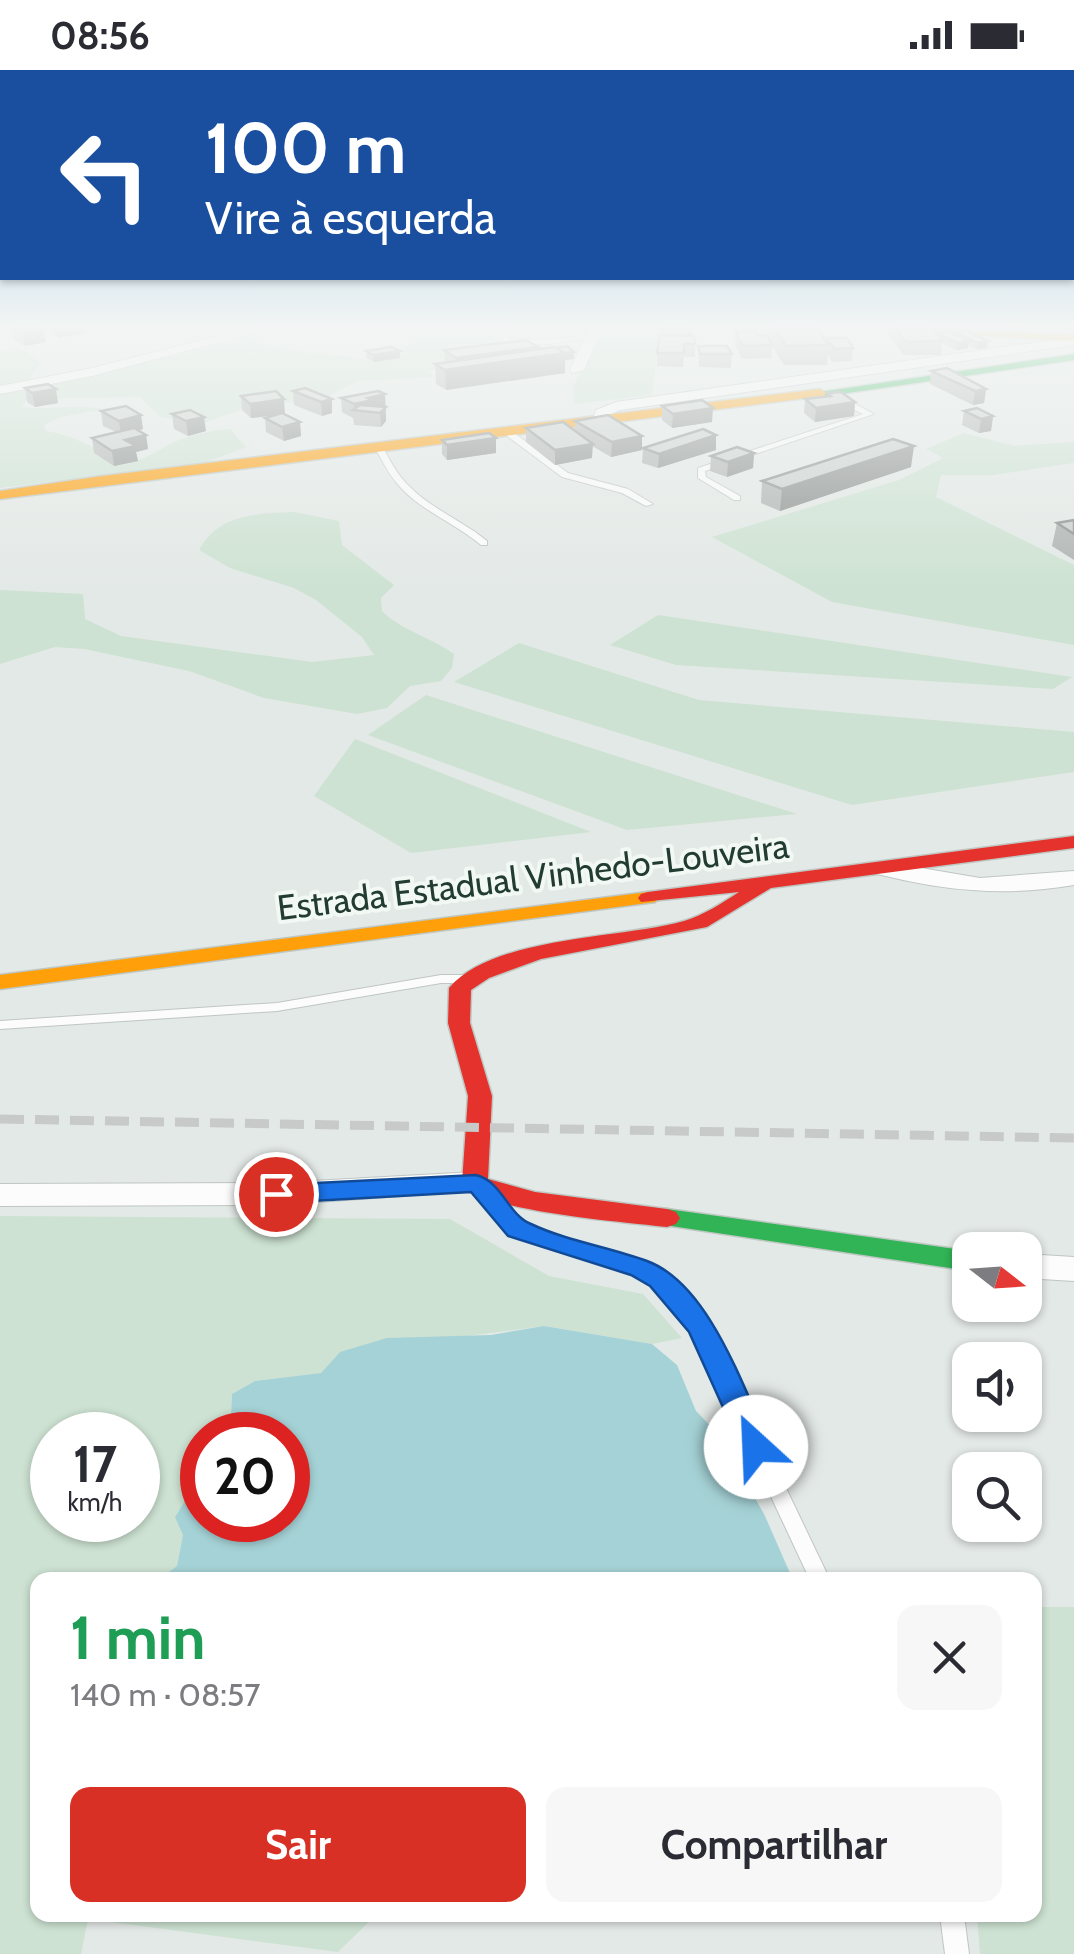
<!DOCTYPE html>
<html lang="pt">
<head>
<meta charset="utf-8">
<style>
	body { margin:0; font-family:Cabin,sans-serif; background:#f7f7f7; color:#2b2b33; height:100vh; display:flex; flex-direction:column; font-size:38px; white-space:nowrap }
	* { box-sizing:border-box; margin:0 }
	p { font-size:32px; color:#7c7c81 }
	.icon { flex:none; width:55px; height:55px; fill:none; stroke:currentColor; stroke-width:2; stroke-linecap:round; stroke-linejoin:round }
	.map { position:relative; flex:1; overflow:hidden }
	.details { position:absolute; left:30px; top:1502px; width:1012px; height:350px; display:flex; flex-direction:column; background:#fff; border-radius:20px; box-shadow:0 2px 8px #0004 }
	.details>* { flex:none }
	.banner { position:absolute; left:0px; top:0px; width:1075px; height:210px; box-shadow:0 2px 8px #0004; background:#1a4fa0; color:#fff; overflow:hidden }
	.needle { width:65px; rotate:107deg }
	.fabs { position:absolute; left:952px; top:1162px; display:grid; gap:20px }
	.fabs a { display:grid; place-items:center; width:90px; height:90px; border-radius:20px; background:#fff; box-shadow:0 2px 8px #0004; font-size:50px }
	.speed { position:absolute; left:30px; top:1342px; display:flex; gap:20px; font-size:50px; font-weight:700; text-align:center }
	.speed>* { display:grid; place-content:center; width:130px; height:130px; border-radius:50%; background:#fff; box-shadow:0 2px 8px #0004; line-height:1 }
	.speed small { font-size:25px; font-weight:400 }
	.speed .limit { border:15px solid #d22; background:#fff; color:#111 }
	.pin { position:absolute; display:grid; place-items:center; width:85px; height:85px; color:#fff; margin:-42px; border:5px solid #fff; border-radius:50%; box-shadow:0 2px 10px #0007 }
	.me { position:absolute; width:110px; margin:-55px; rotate:335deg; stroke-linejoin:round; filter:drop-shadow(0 0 8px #0008) }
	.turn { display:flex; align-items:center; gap:35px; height:210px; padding:0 40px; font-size:45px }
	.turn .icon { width:130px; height:130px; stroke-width:2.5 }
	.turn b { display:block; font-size:70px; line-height:85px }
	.round { display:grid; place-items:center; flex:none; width:105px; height:105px; border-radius:20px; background:#f7f7f7 }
	.summary { display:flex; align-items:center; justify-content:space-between; height:170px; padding:0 40px }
	h1 { font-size:60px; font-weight:700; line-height:75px; color:#1e9e55 }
	.action { display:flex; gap:20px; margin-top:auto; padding:20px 40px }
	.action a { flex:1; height:115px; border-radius:20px; background:#d93025; color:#fff; font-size:40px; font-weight:700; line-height:115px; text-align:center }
	.action a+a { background:#f7f7f7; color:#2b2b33 }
	.status { display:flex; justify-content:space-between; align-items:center; height:70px; padding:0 50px; background:#fff; direction:ltr }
	.status svg { height:28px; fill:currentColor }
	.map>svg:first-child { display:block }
</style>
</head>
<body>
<div class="status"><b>08:56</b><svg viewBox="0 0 49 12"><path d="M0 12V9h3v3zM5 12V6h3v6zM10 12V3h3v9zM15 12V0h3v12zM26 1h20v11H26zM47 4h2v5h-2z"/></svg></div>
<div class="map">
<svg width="1074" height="1884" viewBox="0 0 1074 1884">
	<rect width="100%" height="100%" fill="#e3e9e6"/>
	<g fill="#cde2d2" fill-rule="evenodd">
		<path d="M403,258H474L471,262C489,274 522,261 544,262L551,266V275L536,283L439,297L429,302L436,307L358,311L321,330L252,336L203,353L161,347L140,327L27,329L22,337C50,341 76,334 103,339L60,347L44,355L46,361C69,364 85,374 106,383L101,387C124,409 160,376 182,369C197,364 214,360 230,359L246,377L204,393L0,418V281L19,277L40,293L28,311L149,292L247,268L270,277L362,289L402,284L406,276L434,266Z"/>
		<polygon points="600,258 660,258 652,325 574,334 573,317"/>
		<polygon points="964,363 1014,376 1074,372 1074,393 992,405 941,405 936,427 1074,495 1074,575 832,532 712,467 899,410 943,388 926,379"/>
		<path d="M294,442L339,451L342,475L394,515L381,528L382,541C402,561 431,567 454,584L452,598L441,611L410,616L387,638L357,644L264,628L189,601L84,579L55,577L0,594V520L83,524L85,549L121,566L312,592L374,585L362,567L316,530L294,518L230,498L199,480C219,443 257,444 294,442Z"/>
		<polygon points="658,545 1072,607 1053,619 676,595 610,575"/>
		<polygon points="519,573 699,630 1074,662 1074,702 852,735 454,612"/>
		<polygon points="426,625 797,744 627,760 368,665"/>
		<polygon points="355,669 591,762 411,783 314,726"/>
		<path d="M0,1146L450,1149L549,1206L643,1224L682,1268L652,1274L545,1256L340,1282L321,1303L255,1311L232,1324L230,1365H202V1404L176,1447L183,1465L177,1496L158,1510H38V1845H376L338,1882L88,1849L81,1884H0ZM52,1365H138V1450H52Z"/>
		<polygon points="1035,1537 1074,1537 1074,1884 980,1884 977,1845 1035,1845"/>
	</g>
	<polygon fill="#a5d2d6" points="544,1256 652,1274 677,1295 696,1341 722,1368 765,1446 793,1510 158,1510 177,1496 183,1465 175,1447 202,1404 202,1450 288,1450 288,1365 230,1365 232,1324 255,1311 321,1303 340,1282 387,1268 491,1265"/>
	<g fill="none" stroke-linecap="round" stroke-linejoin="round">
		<g stroke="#c0c6c3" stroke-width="2">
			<g id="lane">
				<polygon points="209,258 217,258 201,267 196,266"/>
				<polygon points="509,258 516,258 508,269 548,270 590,265 593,267 548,274 501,272"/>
				<polygon points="836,327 842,327 874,344 705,401 706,407 740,426 740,430 734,430 698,408 698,398 863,344 836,331"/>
				<polygon points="507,362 513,362 568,403 628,419 653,434 646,436 622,423 562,407 507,366"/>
				<path d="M376,376H382C390,390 397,405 409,416C431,439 463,451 487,471V475H481C456,454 424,442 402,419C390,407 383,392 375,378Z"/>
				<polygon points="441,905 467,905 474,909 467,913 441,913 277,941 0,959 0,951 277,933"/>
				<polygon points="490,1120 496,1121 523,1156 647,1194 666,1205 709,1257 830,1510 810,1510 693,1260 654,1213 635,1202 511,1164 482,1125 484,1121"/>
				<polygon points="940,1845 964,1845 969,1884 945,1884"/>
			</g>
		</g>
		<g stroke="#c0c6c3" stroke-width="2">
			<g id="street">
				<polygon points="250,258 273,258 92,306 0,324 0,316 92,298"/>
				<polygon points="589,258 603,258 584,300 572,303 570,300"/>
				<polygon points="1074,267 1074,275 620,340 608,345 604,357 591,354 596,340 616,332"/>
				<path d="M886,792L980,808L1074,801V815C1005,827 945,821 877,804L874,799L877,794Z"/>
				<polygon points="475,1102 486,1106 491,1113 486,1120 276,1135 0,1136 0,1114 276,1113"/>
				<polygon points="1025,1184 1074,1187 1074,1211 1025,1208"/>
			</g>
		</g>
		<g stroke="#bfc7c3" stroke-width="3">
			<g id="fast">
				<polygon points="1074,284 1074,290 820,327 814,323"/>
				<polygon points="667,1139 970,1181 970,1201 658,1154 654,1148 658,1142"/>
			</g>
		</g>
		<g stroke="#bfc7c3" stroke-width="3">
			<g id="slow">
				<polygon points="892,258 1074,265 1074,271 897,261"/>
				<polygon points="820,319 826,323 824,326 0,429 0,421 102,406"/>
				<polygon points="648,822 655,824 658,828 655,832 0,919 0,905"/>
			</g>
		</g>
		<g stroke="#bfc7c3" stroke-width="3">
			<path id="jam" d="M1074,766V778L771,818L707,857L541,889L489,908L471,920L470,953L492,1026L488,1109L535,1122L667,1139L676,1142L680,1148L676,1154L667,1157C628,1152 482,1142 462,1113L468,1026L448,953L449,918C493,866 620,869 684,851C704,845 722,833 739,822L641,832L638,828L641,824L648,822Z"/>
		</g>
		<use href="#lane" fill="#fbfcfb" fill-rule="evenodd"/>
		<use href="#street" fill="#fbfcfb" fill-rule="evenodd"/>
		<use href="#fast" fill="#30b455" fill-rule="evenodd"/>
		<use href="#slow" fill="#ff9f0a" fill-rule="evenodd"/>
		<use href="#jam" fill="#e5322d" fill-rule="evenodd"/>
		<polyline stroke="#c7cac9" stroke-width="9" stroke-dasharray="24 11" stroke-linecap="butt" points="0,1049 1074,1068"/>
	</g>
	<g fill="#afb3b1">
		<polygon points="11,258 41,258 46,272 25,276 13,269"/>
		<polygon points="51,258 85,258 86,263 58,268 52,263"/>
		<polygon points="662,258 690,258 691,266 695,274 695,287 684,287 683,297 657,296 657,283"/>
		<polygon points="733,258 757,258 757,265 769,269 764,258 818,258 827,272 827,268 853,278 852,291 832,292 828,284 827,295 784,295 772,276 771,288 742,289 735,275 736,262"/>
		<polygon points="889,258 932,258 936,263 956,265 956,262 988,271 987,278 977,279 968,275 968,278 956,280 942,273 941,285 904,285 888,264"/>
		<polygon points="698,276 732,284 731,298 699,297"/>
		<polygon points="538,279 574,282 574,289 565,290 565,303 446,320 436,314 435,294 445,292 444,280"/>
		<polygon points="366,281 400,281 400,288 374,292 366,288"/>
		<polygon points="931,301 986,319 984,333 973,335 930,314"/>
		<polygon points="25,318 58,333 35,337 27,332"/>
		<polygon points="305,318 332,343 322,346 294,335 293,321"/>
		<polygon points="828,323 855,332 854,346 815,352 804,343 805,329 828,326"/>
		<polygon points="385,324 386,351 381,357 354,355 353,348 342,342 341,328"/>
		<polygon points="241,326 285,344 283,344 300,352 301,366 284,371 266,362 265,348 277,345 251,348 242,340"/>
		<polygon points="662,336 712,352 672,358 662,350"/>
		<polygon points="101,341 143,359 138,361 146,365 148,379 136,382 138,391 114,396 94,383 92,368 116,362 103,356"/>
		<polygon points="964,341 993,346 991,361 979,363 962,355"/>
		<polygon points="172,344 206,361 188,366 174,359"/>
		<polygon points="575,351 642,380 611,387 592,376 592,388 555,395 526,372 526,358 575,361"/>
		<polygon points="716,365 716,380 658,398 642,393 643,378"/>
		<polygon points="496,368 496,383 447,390 442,384 442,370"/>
		<polygon points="754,383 753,398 727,407 710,401 711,386"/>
		<polygon points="911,397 780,441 761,433 762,411"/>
		<polygon points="1074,450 1074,490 1052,476 1057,453"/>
	</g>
	<g fill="#8e9290">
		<polygon points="57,258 85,258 86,263 58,268"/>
		<polygon points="43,259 46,272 25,276 23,263"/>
		<polygon points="969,271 968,278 956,280 957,273"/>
		<polygon points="988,271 987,278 977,279 978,273"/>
		<polygon points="538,277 538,287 574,282 574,289 565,290 565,303 446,320 445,300 456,298 456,288"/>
		<polygon points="400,281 400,288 374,292 373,285"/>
		<polygon points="56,319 58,333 35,337 32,323"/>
		<polygon points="986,319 984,333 973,335 975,321"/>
		<polygon points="385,324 386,351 381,357 380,343 354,340 354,334 368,328"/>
		<polygon points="284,329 285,344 251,348 250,334"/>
		<polygon points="332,329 332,343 322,346 321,332"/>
		<polygon points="855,332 854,346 815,352 816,338"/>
		<polygon points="713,338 712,352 672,358 673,344"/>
		<polygon points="141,345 143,359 121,365 119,351"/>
		<polygon points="993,346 991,361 979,363 981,349"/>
		<polygon points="204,347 206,361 188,366 186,351"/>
		<polygon points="300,352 301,366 284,371 282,357"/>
		<polygon points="146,365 148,379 136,382 138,391 114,396 112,381 125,370"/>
		<polygon points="716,365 716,380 658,398 659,384"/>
		<polygon points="642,366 642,380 611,387 612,372"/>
		<polygon points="496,368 496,383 447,390 447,375"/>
		<polygon points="593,374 592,388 555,395 555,380"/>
		<polygon points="914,376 911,397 780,441 782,419"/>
		<polygon points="754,383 753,398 727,407 728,392"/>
	</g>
	<g fill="#cbd0ce" stroke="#8e9290" stroke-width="2.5">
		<polygon points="14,258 41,258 43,259 23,263"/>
		<polygon points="662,258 690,258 691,264 663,264"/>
		<polygon points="774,258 818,258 828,275 786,276"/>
		<polygon points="895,258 932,258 943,271 906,272"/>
		<polygon points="755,261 757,265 767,265 772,275 743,276 735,262"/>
		<polygon points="948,261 969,271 957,273 936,263"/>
		<polygon points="966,261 988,271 978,273 956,262"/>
		<polygon points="659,266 694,266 695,274 684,274 684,283 657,283"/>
		<polygon points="827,268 847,268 853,278 834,279"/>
		<polygon points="526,270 538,277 456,288 444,280"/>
		<polygon points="567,276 574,282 564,283 554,278"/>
		<polygon points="698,276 727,276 732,284 700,284"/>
		<polygon points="391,277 400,281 373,285 366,281"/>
		<polygon points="554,277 565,283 445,300 435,294"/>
		<polygon points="947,298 986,319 975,321 931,301"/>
		<polygon points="48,314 56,319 32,323 25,318"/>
		<polygon points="305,318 332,329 321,332 293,321"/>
		<polygon points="276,321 284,329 250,334 241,326"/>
		<polygon points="378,321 385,324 368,328 373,330 354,334 341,328"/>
		<polygon points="841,322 855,332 816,338 805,329 831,326 828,323"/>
		<polygon points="702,330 713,338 673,344 662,336"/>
		<polygon points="360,335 386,337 380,343 353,340"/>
		<polygon points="126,336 141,345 119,351 101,341"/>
		<polygon points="977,338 993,346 981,349 964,341"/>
		<polygon points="190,340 204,347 186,351 172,344"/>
		<polygon points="282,343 300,352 282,357 265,348"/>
		<polygon points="608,345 642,366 612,372 575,351"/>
		<polygon points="563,352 593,374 555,380 526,358"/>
		<polygon points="134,358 146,365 125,370 136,376 112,381 92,368"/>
		<polygon points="703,359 716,365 659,384 643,378"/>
		<polygon points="489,363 496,368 447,375 442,370"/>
		<polygon points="893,369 914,376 782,419 762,411"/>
		<polygon points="737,377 754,383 728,392 711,386"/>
		<polygon points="1074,450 1074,464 1057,453"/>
	</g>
	<linearGradient id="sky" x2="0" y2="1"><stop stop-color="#8dc0e1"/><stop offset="0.49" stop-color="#f2f5f4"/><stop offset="1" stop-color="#f2f5f4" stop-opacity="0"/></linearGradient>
	<rect width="1074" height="522" fill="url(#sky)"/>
	<path fill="#1a73e8" stroke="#114b97" stroke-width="2.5" d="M476,1105C503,1112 507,1144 531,1154C567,1171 609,1177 647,1191C710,1214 744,1321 771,1377L767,1386L756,1389L745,1386L689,1262L650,1216L631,1205L508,1166L471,1122L276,1133L267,1130L263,1124L267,1118L276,1115Z"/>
	<g text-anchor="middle" stroke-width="8" stroke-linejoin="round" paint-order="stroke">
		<g font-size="35" fill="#223c33" stroke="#f2f8f4">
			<text transform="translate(533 807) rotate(-7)" y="12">Estrada Estadual Vinhedo-Louveira</text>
		</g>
	</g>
</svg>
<div class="fabs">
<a><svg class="needle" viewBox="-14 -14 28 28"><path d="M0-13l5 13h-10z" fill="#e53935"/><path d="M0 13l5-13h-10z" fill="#7c7c81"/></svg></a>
<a><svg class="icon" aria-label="sound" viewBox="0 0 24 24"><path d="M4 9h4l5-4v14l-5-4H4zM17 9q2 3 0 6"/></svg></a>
<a><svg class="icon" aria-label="search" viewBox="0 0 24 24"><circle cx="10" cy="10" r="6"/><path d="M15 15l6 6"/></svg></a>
</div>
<div class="speed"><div>17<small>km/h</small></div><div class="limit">20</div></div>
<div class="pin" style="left:276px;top:1124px;background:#d93025"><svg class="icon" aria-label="arrive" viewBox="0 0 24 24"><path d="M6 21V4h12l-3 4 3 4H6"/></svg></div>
<svg class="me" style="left:756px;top:1377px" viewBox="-20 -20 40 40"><circle r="19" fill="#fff"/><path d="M0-13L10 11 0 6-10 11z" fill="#1a73e8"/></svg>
<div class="banner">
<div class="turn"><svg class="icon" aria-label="left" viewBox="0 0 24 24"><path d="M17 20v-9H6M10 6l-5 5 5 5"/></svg><div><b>100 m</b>Vire à esquerda</div></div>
</div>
<section class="details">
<div class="summary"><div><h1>1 min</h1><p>140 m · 08:57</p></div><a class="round"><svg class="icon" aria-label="close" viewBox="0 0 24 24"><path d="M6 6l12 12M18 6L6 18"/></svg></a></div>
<div class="action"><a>Sair</a><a>Compartilhar</a></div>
</section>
</div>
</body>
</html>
